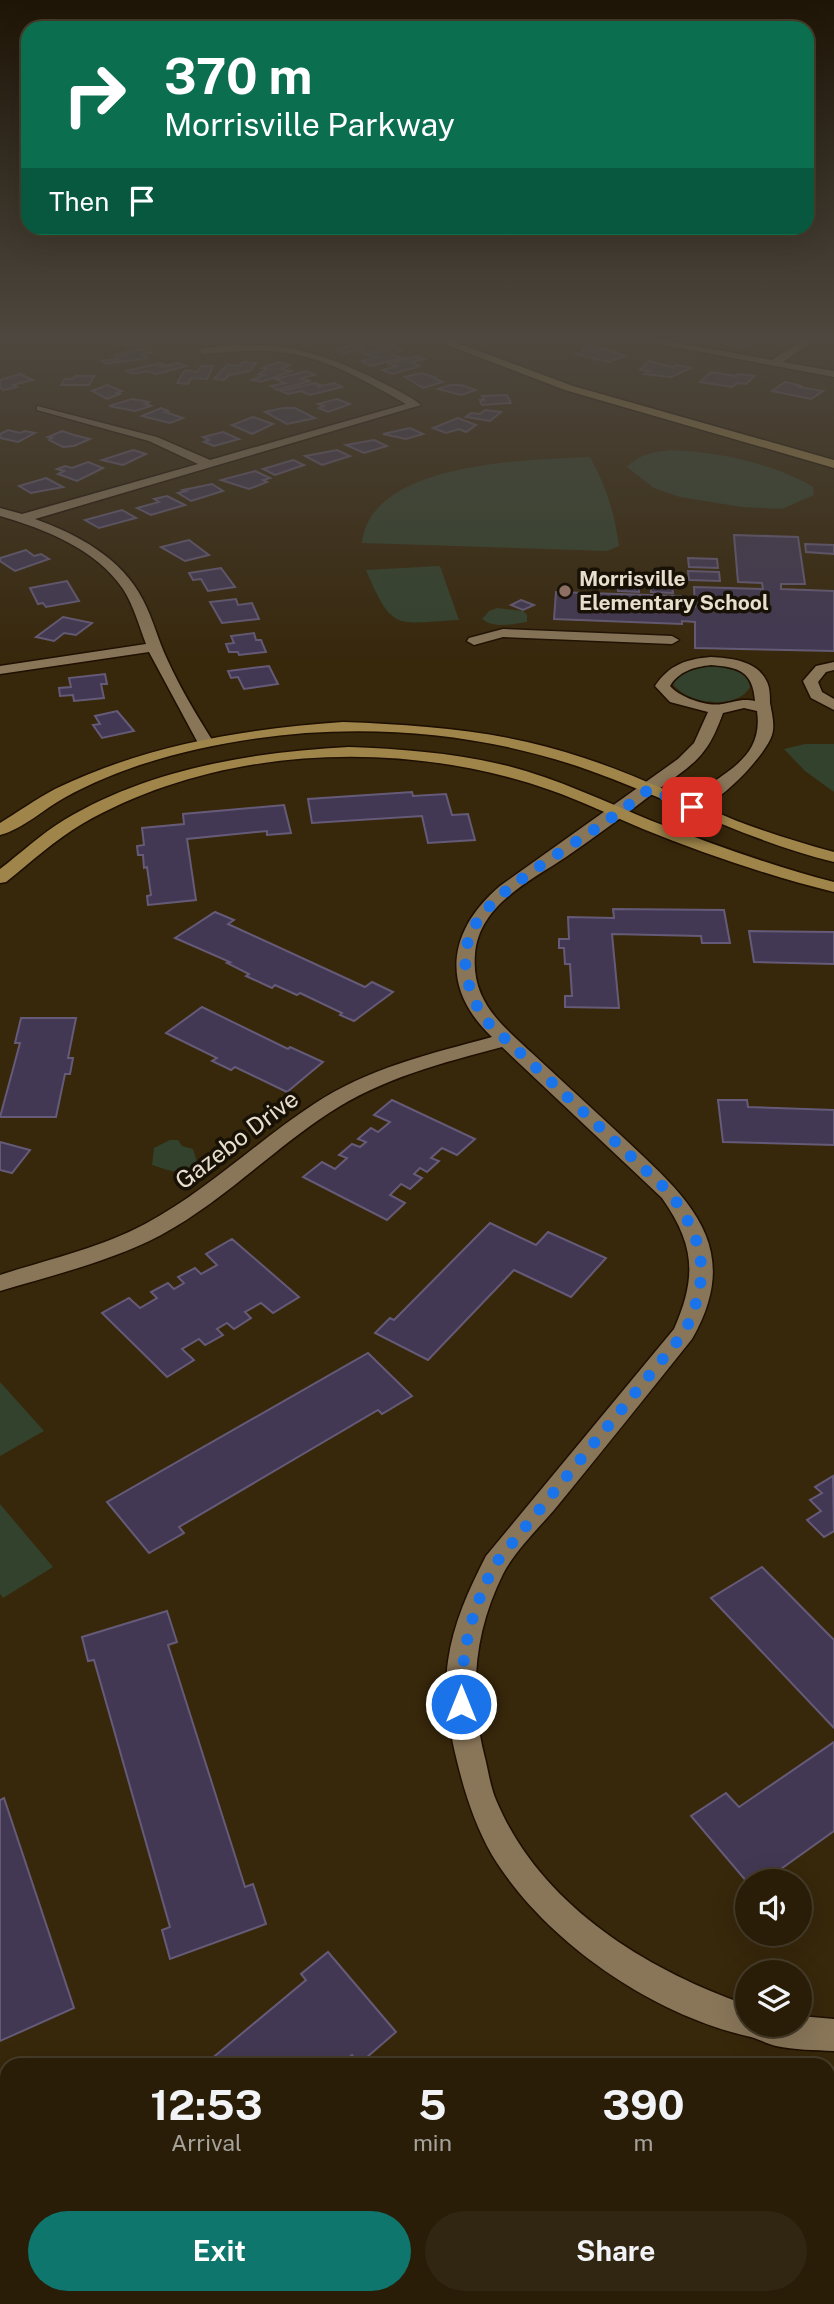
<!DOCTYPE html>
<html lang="en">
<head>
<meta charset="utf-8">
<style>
	body { margin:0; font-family:"Public Sans",sans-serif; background:#312612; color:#f1f3f6; height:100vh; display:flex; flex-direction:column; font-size:26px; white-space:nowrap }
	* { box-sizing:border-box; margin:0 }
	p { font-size:23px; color:#a5a29c }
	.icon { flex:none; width:38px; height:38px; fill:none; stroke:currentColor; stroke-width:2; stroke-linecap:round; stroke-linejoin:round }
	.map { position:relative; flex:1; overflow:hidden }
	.sheet { position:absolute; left:0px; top:2058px; width:835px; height:247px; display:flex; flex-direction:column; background:#291d08; border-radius:21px 21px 0 0; box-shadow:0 7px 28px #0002,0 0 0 2px #453b29 }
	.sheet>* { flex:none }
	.top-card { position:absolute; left:21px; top:21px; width:793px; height:214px; border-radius:21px; box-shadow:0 7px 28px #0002,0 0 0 2px #453b29; background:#0b6e4f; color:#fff; overflow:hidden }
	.controls { position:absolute; left:735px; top:1869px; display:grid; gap:14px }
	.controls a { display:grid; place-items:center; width:77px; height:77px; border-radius:50%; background:#291d08; box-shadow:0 7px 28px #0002,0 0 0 2px #453b29; font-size:35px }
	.pin { position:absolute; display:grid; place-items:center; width:60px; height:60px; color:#fff; margin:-30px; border-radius:14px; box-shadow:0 4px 10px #0006 }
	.me { position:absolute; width:77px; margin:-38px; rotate:0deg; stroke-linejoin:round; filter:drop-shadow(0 0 5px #0008) }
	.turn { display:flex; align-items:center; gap:24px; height:147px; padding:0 28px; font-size:32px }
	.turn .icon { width:91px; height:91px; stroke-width:2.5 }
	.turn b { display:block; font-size:49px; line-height:60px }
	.then { display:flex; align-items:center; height:66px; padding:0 28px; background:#0003; gap:14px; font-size:26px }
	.eta { display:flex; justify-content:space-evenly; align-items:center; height:119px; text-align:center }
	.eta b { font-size:42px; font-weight:700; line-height:49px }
	.primary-button { display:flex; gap:14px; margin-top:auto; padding:14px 28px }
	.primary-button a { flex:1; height:80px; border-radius:42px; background:#0f766e; color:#fff; font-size:28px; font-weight:700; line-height:80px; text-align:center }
	.primary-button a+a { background:#312612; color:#f1f3f6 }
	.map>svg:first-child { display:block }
</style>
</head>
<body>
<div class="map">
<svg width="834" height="2304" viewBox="0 0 834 2304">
	<rect width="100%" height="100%" fill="#37270b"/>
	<g fill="#33422d">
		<path d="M671,450C717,452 773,463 813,487L814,495L782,509L742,507L680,497L654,488L627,467C639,454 654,452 671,450Z"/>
		<path d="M590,457C607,489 614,511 619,546L607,551L362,543C370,461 529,460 590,457Z"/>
		<path d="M440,566L459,620C395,623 393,633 366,570Z"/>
		<path d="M497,608L523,611L527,615V622C512,624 495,629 482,619L489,611Z"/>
		<path d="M699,666C716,666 747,666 750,687C737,711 687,704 673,684C675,670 688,670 699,666Z"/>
		<polygon points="805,744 834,744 834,792 805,771 784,749"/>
		<path d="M170,1140H178L182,1146L193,1149L199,1169C183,1177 168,1170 152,1165L154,1148Z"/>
		<polygon points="0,1382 44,1431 0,1456"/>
		<polygon points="0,1504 53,1567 3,1598 0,1594"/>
	</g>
	<g fill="#423853" stroke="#655b78" stroke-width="2">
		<polygon points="159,341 156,343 143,342 140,346 100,342"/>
		<polygon points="715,341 746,341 744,342 750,344 744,348"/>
		<polygon points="367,342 376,346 388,343 395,346 363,354 358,351 362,350 360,349 344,353 336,350"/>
		<polygon points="595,346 614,352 625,356 609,362 576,354 584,351 584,347"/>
		<polygon points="149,348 154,352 141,354 147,358 106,364 102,361 118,359 115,356 127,352"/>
		<polygon points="397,348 403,350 391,354 401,358 371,366 362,361 378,357 366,355"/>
		<polygon points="417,356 425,359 411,362 420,366 392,374 382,370 398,366 387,364"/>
		<polygon points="649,361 673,367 676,365 691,368 671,377 644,374 649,371 640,370"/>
		<polygon points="243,362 256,363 250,371 229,375 224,380 214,379 227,365 239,366"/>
		<polygon points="279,362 290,365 281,369 292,371 261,382 252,380 264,375 259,374 267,369 262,368"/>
		<polygon points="160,363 165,365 160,366 162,367 178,363 186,366 156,374 147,371 134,374 127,371"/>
		<polygon points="201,366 213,366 207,379 191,378 188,384 177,383 185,370 197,372"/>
		<polygon points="307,371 315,375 299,379 311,381 277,390 271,386 285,383 275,379"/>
		<polygon points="711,372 736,376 739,374 755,376 746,384 737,383 732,387 700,382"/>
		<polygon points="421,373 437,378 434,378 443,382 423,388 405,377"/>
		<polygon points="20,374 33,380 13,385 17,387 4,390 0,388 0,380"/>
		<polygon points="75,376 94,376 89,385 61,385 65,379 73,379"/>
		<polygon points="785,382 801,386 799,387 823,391 811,399 772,391"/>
		<polygon points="315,383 320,385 317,387 334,383 342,387 310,395 301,391 288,394 281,391"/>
		<polygon points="107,385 122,391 115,393 120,394 107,399 92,391"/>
		<polygon points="450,385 461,385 476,390 461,395 438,389"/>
		<polygon points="507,395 511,403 482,405 480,400 484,400 482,396"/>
		<polygon points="132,399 149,402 145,404 151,406 135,411 109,406"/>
		<polygon points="337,399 350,404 328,412 319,408 324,406 318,404"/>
		<polygon points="161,408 168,411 165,412 183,418 170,423 142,416"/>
		<polygon points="283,408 295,408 315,418 287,424 265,412"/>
		<polygon points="485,410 501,412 490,421 466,417 471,413 480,414"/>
		<polygon points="253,417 273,424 252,434 232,425"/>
		<polygon points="458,418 476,425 466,432 459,429 446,433 433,428"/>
		<polygon points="410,428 423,434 406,439 383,434"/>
		<polygon points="8,430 20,433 25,431 35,433 18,442 0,438 0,434"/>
		<polygon points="62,431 74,435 90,439 74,446 63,447 49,440 52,438 48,437"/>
		<polygon points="223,432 239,439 214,446 204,442 209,440 203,437"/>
		<polygon points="374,440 387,446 364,453 346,445"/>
		<polygon points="133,450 146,454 123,465 102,460"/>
		<polygon points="337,450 350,456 322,465 305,456"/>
		<polygon points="293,460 304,465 275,475 263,469"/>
		<polygon points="88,462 103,468 77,481 58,474 64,471 57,469 65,466 72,468"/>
		<polygon points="255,471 270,478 263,480 267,482 249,489 221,480"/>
		<polygon points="46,478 63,487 31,493 19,486"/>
		<polygon points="212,484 223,491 191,501 178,493 186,491 183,490"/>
		<polygon points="167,496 185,505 151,515 137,508 159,502 154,499"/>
		<polygon points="122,510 136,518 99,528 85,520"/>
		<polygon points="734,535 798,537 805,584 781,584 781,589 834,591 834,651 695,648 695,622 682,621 682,624 554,619 556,592 681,596 681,606 695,607 694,587 763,589 762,583 738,582"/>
		<polygon points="189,540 209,555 185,561 161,547"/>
		<polygon points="805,544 834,545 834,554 806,552"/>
		<polygon points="26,550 34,556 41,554 49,559 15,571 0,561 0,558"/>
		<polygon points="688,558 717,559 718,568 689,567"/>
		<polygon points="221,568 235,587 208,591 201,579 193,580 189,573"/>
		<polygon points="688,571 719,572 720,581 689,580"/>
		<polygon points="618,578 639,579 639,592 618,591"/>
		<polygon points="650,579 671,580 673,593 651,592"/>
		<polygon points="67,581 79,601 46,607 43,603 38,604 30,588"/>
		<polygon points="236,599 238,605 252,603 259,619 222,623 210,602"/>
		<polygon points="521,600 534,605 523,610 511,605"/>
		<polygon points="63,617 92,623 76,635 64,633 54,641 36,637"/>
		<polygon points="254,633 256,640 261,640 266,652 239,655 238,652 229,652 226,644 234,643 231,636"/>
		<polygon points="269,666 278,684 244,689 238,677 231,678 228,671"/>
		<polygon points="105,674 107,684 101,684 104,698 74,701 73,695 60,696 59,688 71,687 69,678"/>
		<polygon points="117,711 134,731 102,738 93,725 100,724 95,716"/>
		<polygon points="412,792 413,796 446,794 452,815 468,814 475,840 428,843 422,816 312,823 308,799"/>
		<polygon points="284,805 291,833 267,835 267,831 187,839 196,900 148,905 147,896 151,895 147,867 144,868 143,855 138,855 137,846 144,845 142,828 184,824 183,814"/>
		<polygon points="613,909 724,910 730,943 702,943 701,936 612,934 619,1008 565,1007 565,996 572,996 570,964 565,964 564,948 559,948 559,939 569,939 568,917 614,918"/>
		<polygon points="215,912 234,920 228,924 365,987 372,982 393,992 354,1021 340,1015 342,1013 300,993 297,995 275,985 272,988 246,976 249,974 227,963 230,962 175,938"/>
		<polygon points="749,931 834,932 834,964 754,962"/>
		<polygon points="202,1007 288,1049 290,1047 323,1062 287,1092 235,1067 231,1070 212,1061 217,1058 166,1033"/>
		<polygon points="21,1018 76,1018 68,1058 73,1058 70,1074 65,1074 56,1117 0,1117 20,1043 15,1043"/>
		<polygon points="392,1100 475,1139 457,1155 442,1148 431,1158 439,1161 427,1172 420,1168 414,1174 422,1178 410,1189 401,1184 390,1195 405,1203 387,1220 303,1177 322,1162 335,1169 347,1158 339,1155 352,1144 360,1147 366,1142 358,1139 371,1128 378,1132 390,1122 374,1115"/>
		<polygon points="718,1100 747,1100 748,1107 834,1110 834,1145 723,1142"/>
		<polygon points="0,1142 30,1150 12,1173 0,1170"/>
		<polygon points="490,1223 536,1245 548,1232 606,1258 571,1297 514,1270 428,1360 375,1333 390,1318 394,1320"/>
		<polygon points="232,1239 299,1297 273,1313 261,1303 245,1312 251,1318 234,1329 227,1323 217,1329 223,1335 205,1345 199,1339 182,1349 194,1360 167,1377 102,1313 129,1298 140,1308 157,1298 151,1292 168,1283 174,1289 184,1283 178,1277 195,1268 201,1274 217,1265 206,1254"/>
		<polygon points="368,1353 412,1396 382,1414 378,1410 179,1527 184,1533 149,1553 107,1502"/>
		<polygon points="833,1476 834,1531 824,1537 807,1520 821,1511 810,1500 822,1493 815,1487"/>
		<polygon points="762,1567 834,1640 834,1728 711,1598"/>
		<polygon points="167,1611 177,1642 168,1645 245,1887 253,1884 266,1924 170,1959 162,1930 170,1927 94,1660 88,1661 82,1637"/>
		<polygon points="834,1742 834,1831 764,1881 747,1882 691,1816 726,1793 739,1807"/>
		<polygon points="4,1798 74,2008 0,2041 0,1800"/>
		<polygon points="328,1952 396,2032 359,2064 352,2055 340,2065 204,2065 306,1980 301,1974"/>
		<polygon points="481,2298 511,2298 516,2304 475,2304"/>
		<polygon points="639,2298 735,2298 736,2304 640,2304"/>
	</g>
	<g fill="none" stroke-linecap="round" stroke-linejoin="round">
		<g stroke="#1e0f00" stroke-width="3">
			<g id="minor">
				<polygon points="643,341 666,341 772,360 802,341 814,341 783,362 834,371 834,377"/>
				<path d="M235,345C290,342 335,358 383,383C395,389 410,396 421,405L35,519C77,534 122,558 143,600C153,619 158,640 167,659C180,688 197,716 214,743L212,746H200L198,743L149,652L0,674V666L146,644C139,626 134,606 123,589C96,549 45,529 0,516V508L22,514L198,464L149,441L37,410V406L157,437L210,460L406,404C367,382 324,356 280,352C254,349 228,352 203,354L198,351L203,348Z"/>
				<polygon points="503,629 672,636 679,640 672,644 503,637 474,645 467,641 469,638"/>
				<path d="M711,657C731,658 758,661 767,682C770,688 770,697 770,703C772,714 775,725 772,735C765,757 709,816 686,810L684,807C711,774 765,766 757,711L744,708L723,713C718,726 713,740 704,751C693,766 675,777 660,788C629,812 598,835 566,857C530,881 479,905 475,954C471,1002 502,1025 533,1054C564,1083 596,1112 627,1141C690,1200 744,1248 692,1339C648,1394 604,1449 559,1504C541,1526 516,1549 503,1574C474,1632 469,1692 484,1754C488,1769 490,1786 496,1800C540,1905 645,1969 747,2005V2025H800V2016L834,2019V2051C815,2050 794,2050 776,2046C767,2044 759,2039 751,2037C653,2015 545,1942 492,1855C475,1825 465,1794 457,1761C449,1728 443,1694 448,1661C453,1624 469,1589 486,1556L674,1329C697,1277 695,1245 662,1198L502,1047C442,1063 382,1078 329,1113C271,1151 222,1202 161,1235C112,1261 53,1275 0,1291V1275C49,1259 100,1248 145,1224C207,1191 256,1142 314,1104C368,1068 430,1054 492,1037C440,988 447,931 500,886L678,759L694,743L708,712L670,702L655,686C669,665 686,659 711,657ZM711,665C738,667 753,671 755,701C742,698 734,702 722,704C707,707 679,697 670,686C679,671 694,667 711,665Z"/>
				<polygon points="834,662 834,670 826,672 818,682 822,692 834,699 834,710 811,698 803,681 816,666"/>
			</g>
		</g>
		<g stroke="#1e0f00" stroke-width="3">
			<g id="major">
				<polygon points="437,341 452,341 573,386 834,460 834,468 565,390"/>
				<path d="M343,722C425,725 506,731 584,758C637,775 686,800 737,821C769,833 801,843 834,852V862C746,840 674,801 591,771C467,726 326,720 198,749C153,759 105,775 64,798C44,809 23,829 0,835V823C18,812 36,799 55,789C146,745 243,729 343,722Z"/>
				<path d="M349,747C403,749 455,753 508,766C558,779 604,801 652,821C712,844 772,866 834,882V892C769,876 705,854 643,829C612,816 582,801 550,790C402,738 220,745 82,824C55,840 31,862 6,882L0,883V869C21,853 41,834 64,820C149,769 252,752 349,747Z"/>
			</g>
		</g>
		<use href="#minor" fill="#897659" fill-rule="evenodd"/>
		<use href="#major" fill="#9f854a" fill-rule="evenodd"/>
	</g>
	<linearGradient id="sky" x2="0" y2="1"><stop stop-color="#1e1506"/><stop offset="0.51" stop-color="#4d473f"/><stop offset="1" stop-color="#4d473f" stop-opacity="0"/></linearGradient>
	<rect width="834" height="664" fill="url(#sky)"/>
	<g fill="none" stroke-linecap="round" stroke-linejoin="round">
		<path stroke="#1a73e8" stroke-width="12" stroke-dasharray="0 21.6" d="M461,1704C462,1648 470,1614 495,1564L684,1333C711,1277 706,1242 670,1193L484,1019C436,936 488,901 553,857C586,835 619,814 649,789L692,807"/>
	</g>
	<circle fill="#8d6e63" stroke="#181106" stroke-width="2.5" cx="565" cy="591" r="7"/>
	<g text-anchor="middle" stroke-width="7" stroke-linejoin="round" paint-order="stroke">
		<g font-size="21" font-weight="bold" fill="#e8dece" stroke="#181106" text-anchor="start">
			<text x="579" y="586">Morrisville<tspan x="579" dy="24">Elementary School</tspan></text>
		</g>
		<g font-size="24" fill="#e8dece" stroke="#181106">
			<text transform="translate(237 1140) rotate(-37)" y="8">Gazebo Drive</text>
		</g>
	</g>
</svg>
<div class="controls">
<a><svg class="icon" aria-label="sound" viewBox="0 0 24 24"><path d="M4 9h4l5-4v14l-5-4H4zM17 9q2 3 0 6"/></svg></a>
<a><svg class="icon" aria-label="layers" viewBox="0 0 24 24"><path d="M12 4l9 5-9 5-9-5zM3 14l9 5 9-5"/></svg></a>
</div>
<div class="pin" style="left:692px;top:807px;background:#d93025"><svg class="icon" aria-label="arrive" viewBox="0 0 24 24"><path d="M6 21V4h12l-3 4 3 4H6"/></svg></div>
<svg class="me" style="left:461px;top:1704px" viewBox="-20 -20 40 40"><circle r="17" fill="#1a73e8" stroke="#fff" stroke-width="3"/><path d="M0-11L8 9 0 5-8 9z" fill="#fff"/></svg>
<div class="top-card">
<div class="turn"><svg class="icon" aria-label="right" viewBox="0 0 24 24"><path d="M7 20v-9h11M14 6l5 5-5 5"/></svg><div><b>370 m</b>Morrisville Parkway</div></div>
<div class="then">Then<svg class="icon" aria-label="arrive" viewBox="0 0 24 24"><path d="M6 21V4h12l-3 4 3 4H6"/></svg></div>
</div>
<section class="sheet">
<div class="eta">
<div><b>12:53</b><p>Arrival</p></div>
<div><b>5</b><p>min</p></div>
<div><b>390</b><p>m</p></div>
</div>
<div class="primary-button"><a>Exit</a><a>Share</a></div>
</section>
</div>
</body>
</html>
